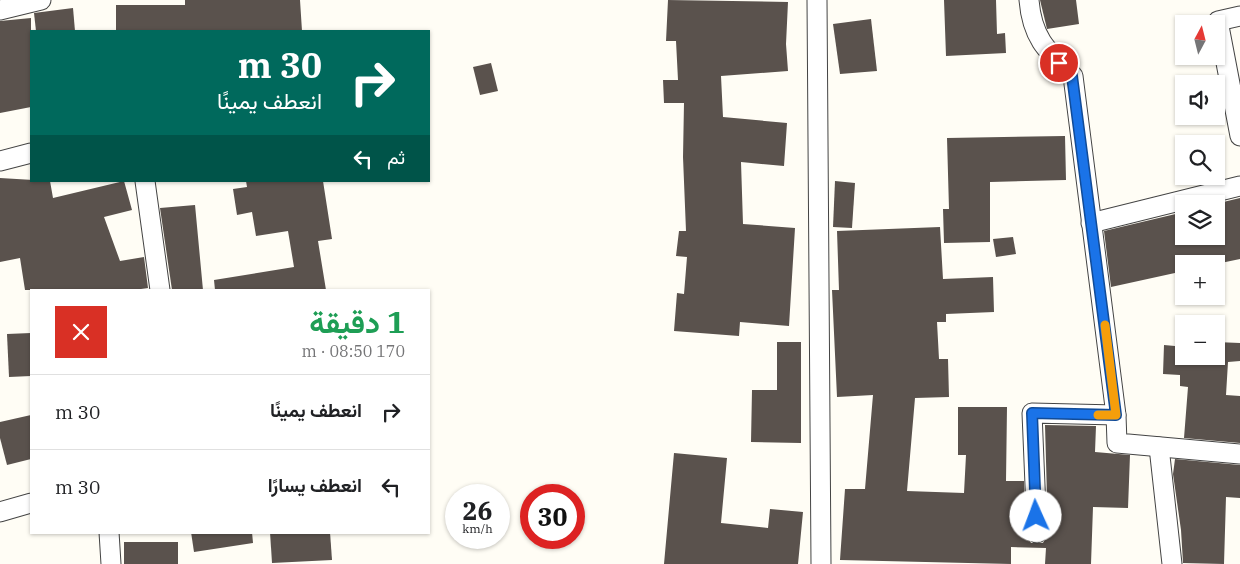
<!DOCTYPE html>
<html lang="ar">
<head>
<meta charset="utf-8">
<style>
	body { margin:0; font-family:"IBM Plex Serif",Vazirmatn,serif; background:#f2f2f2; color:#202124; direction:rtl; height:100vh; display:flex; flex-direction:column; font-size:19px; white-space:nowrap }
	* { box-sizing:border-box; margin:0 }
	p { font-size:16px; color:#757577 }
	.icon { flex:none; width:28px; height:28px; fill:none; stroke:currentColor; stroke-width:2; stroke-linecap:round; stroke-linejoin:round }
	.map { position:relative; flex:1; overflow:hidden; direction:ltr }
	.details { position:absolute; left:30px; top:289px; width:400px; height:245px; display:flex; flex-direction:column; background:#fff; border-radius:0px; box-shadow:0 1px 4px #0004; direction:rtl }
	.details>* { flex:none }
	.hud { position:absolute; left:30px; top:30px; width:400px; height:152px; border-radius:0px; box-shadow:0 1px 4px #0004; direction:rtl; background:#00695c; color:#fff; overflow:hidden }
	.needle { width:32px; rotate:7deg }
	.controls { position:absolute; left:1175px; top:15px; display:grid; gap:10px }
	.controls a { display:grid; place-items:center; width:50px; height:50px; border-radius:0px; background:#fff; box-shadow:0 1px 4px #0004; font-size:25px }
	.speed { position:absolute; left:445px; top:484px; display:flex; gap:10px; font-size:25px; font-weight:700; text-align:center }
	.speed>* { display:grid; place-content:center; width:65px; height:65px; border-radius:50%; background:#fff; box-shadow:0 1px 4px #0004; line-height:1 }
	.speed small { font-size:12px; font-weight:400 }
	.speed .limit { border:8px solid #d22; background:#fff; color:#111 }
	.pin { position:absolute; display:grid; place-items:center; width:42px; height:42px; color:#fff; margin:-21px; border:2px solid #fff; border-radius:50%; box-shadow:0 1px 5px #0007 }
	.me { position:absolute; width:55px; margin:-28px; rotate:358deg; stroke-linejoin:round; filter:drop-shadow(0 0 4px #0008) }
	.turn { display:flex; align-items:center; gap:18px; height:105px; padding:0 25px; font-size:22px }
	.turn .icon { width:65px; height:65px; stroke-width:2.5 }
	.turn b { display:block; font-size:35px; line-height:42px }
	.then { display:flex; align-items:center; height:48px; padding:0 25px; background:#0003; gap:10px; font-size:19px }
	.round { display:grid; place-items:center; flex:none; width:52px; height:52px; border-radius:0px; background:#f2f2f2 }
	.headline { display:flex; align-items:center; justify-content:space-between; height:85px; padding:0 25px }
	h1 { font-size:30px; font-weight:700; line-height:38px; color:#1e9e55 }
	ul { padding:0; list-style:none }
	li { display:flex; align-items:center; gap:15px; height:75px; padding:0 25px; border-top:1px solid #e0e0e0 }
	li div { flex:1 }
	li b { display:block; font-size:19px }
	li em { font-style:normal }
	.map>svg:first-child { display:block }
</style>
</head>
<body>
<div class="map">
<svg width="1240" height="564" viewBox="0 0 1240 564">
	<rect width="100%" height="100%" fill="#fffdf5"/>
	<g fill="#5a524d">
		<polygon points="185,0 300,0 302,31 116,31 116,5 185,5"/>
		<polygon points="668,0 788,2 786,44 788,71 721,76 723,117 787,123 784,166 741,162 743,224 795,228 789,326 740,322 739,336 674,331 677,293 684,294 687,257 676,256 679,231 686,231 683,157 684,103 664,103 663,80 678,80 676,41 666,41"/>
		<polygon points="944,0 996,0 997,34 1005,33 1006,53 946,56"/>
		<polygon points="1040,0 1076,0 1079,24 1047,29"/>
		<polygon points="73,8 75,31 36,31 34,13"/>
		<polygon points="31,18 31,107 0,113 0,21"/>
		<polygon points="871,19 877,71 840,74 833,24"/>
		<polygon points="491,63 498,91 480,95 473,67"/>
		<polygon points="1065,136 1066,180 990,182 990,242 944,243 943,209 949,209 947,138"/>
		<polygon points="0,178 50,181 53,198 124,181 132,210 104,217 120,261 144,257 148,288 134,290 25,290 20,258 0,262"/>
		<polygon points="246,181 323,181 332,239 318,241 326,290 215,290 214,280 294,267 288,231 256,236 252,212 237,215 233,189 247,187"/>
		<polygon points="835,181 855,183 852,228 833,227"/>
		<polygon points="1240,198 1240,259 1216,264 1184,264 1184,271 1111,287 1104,231 1184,212 1184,236 1216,236 1215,204"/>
		<polygon points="195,205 203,290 172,290 160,208"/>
		<polygon points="940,227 943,279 993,277 994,312 946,314 946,322 937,322 939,359 948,359 949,397 915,398 907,491 964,493 966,455 958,455 958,407 1007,407 1006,481 1024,481 1026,534 1031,543 1043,543 1048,533 1045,425 1096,426 1095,452 1130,455 1128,508 1093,507 1091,564 1045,564 1046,548 1011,547 1011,564 840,560 845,489 865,489 873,395 837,397 832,290 839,290 837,231"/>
		<polygon points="1013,237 1016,254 996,257 993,239"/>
		<polygon points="31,333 31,376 9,377 7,334"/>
		<polygon points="1175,341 1184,341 1184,356 1216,356 1216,342 1240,343 1240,361 1228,362 1226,395 1240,396 1240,443 1184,438 1188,387 1180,386 1180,375 1163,374 1164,345 1175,346"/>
		<polygon points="777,342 801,342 801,443 751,442 752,390 777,390"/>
		<polygon points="31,415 31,459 7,465 0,438 0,422"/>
		<polygon points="674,453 727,458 721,523 768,528 770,509 803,512 798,564 664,564"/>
		<polygon points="1175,459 1240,465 1240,498 1226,497 1224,564 1183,563 1181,530 1173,474"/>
		<polygon points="191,532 252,532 253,543 194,552"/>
		<polygon points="270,532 330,532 332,560 272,563"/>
		<rect x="124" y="542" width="54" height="22"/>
	</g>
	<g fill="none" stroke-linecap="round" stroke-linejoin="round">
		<g stroke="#444" stroke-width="21">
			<g id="street">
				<polyline points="817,0 821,564"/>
				<path d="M1029,0C1032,38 1047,51 1073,76L1116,415L1117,443L1240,454"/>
				<polyline points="0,10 41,0"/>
				<polyline points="1240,16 1218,21 1240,136"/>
				<polyline points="0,161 31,153"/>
				<polyline points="145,181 160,290"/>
				<polyline points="1091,223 1240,186"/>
				<polyline points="1159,447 1172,564"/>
				<polyline points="0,512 31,503"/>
				<polyline points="109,532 111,564"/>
				<polyline points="1037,533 1032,413 1116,415"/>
			</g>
		</g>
		<use href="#street" stroke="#fff" stroke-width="19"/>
	</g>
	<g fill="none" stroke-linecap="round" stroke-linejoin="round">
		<g stroke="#114b97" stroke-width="12">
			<polyline id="route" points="1036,516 1032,413 1116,415 1072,76 1059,63"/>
		</g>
		<use href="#route" stroke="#1a73e8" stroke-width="9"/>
		<polyline stroke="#f59e0b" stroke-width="9" points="1098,415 1116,415 1105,325"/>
	</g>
</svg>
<div class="controls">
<a><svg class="needle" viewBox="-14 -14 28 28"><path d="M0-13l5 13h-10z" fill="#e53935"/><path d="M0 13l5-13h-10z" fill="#757577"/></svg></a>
<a><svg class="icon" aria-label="sound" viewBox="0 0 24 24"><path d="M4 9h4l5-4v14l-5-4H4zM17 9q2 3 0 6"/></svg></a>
<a><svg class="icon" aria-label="search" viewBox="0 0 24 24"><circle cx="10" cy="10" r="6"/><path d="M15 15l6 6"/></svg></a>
<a><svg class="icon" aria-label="layers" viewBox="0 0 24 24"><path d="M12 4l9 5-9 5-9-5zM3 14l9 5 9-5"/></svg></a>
<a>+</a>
<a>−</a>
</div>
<div class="speed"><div>26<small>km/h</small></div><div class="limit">30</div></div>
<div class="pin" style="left:1059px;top:63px;background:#d93025"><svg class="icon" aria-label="arrive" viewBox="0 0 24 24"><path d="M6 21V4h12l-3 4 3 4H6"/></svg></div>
<svg class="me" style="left:1036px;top:516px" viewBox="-20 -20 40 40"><circle r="19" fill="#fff"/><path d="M0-13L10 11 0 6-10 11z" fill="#1a73e8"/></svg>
<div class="hud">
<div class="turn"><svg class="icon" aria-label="right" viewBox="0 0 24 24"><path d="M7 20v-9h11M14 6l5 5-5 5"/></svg><div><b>30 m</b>انعطف يمينًا</div></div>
<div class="then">ثم<svg class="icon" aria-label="left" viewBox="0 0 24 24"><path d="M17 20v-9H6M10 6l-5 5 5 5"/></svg></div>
</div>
<section class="details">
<div class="headline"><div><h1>1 دقيقة</h1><p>170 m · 08:50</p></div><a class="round" style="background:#d93025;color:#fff"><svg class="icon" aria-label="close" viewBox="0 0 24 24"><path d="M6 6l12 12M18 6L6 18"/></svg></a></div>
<ul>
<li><svg class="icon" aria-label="right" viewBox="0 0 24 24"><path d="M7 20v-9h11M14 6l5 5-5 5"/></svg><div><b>انعطف يمينًا</b></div><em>30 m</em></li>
<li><svg class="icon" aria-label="left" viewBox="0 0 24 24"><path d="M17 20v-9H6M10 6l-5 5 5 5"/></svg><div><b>انعطف يسارًا</b></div><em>30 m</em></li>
</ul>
</section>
</div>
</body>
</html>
